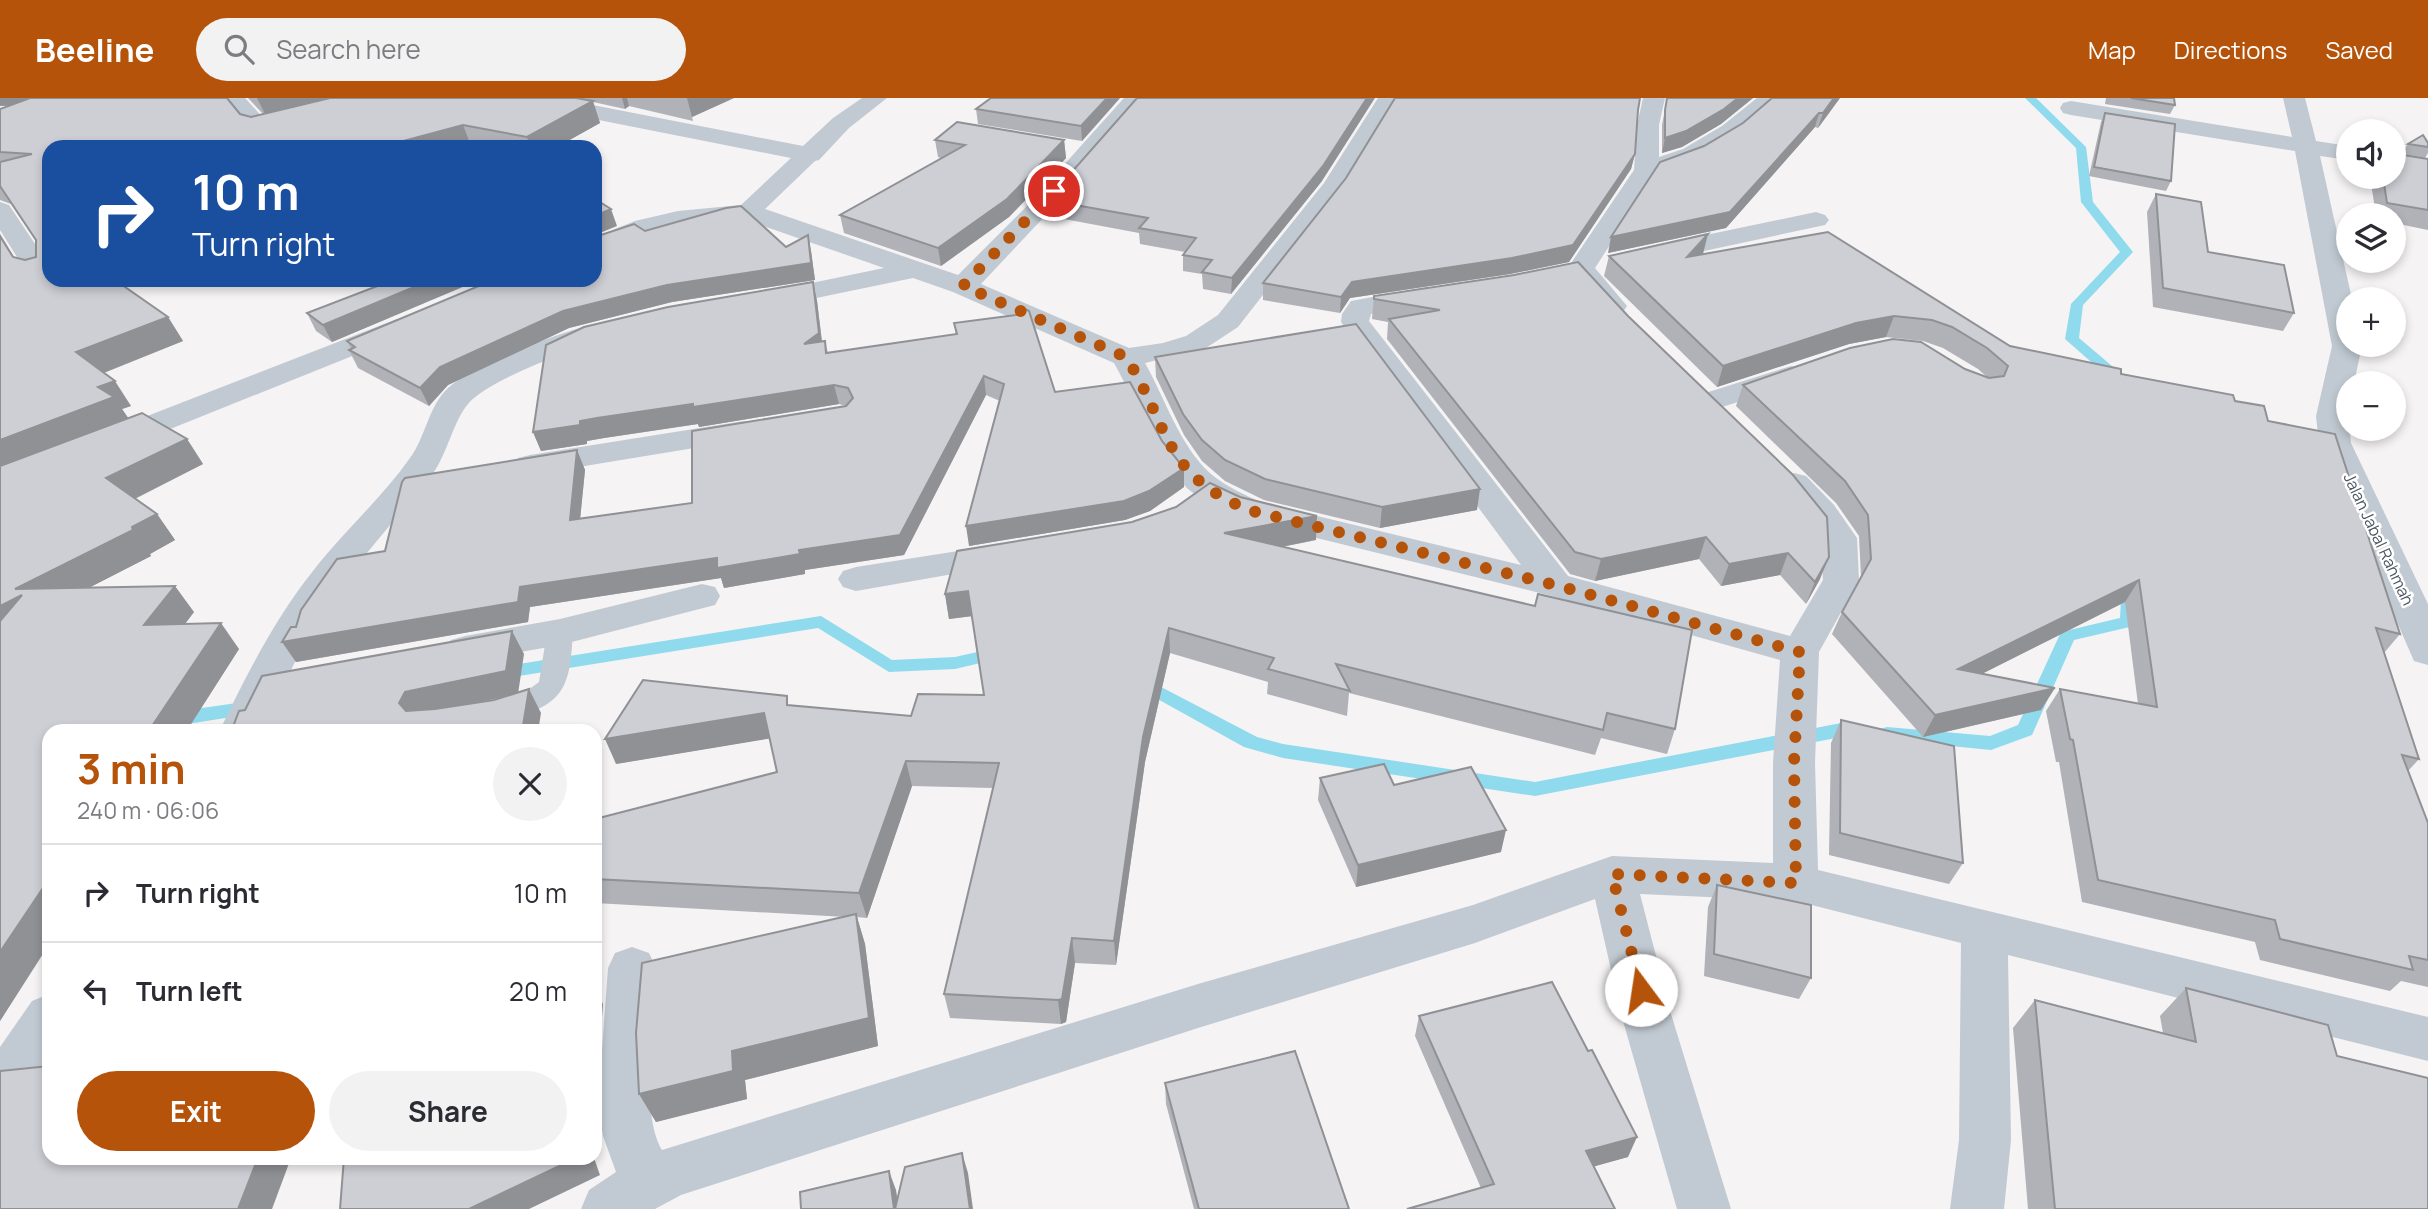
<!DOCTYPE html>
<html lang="en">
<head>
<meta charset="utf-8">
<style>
	body { margin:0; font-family:Manrope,sans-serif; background:#f2f2f3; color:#2b2b33; height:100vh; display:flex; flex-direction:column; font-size:26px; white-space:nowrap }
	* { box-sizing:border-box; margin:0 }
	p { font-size:23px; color:#7c7c81 }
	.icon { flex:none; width:38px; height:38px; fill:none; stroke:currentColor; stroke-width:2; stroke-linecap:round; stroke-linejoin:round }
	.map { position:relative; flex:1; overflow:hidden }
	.side { position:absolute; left:42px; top:626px; width:560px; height:441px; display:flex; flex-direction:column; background:#fff; border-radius:21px; box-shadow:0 4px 10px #0003 }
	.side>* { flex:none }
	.top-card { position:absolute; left:42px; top:42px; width:560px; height:147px; border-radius:21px; box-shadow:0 4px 10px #0003; background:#1a4fa0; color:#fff; overflow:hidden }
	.tools { position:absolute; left:2336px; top:21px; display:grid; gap:14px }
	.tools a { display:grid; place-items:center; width:70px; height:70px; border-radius:50%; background:#fff; box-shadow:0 4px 10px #0003; font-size:35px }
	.pin { position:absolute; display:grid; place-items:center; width:60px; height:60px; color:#fff; margin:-30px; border:4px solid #fff; border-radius:50%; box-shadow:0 2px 7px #0007 }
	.me { position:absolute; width:77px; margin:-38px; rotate:346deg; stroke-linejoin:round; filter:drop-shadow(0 0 5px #0008) }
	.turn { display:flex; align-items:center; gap:24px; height:147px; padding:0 35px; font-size:32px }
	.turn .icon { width:91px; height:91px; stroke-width:2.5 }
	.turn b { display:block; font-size:49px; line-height:60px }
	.round { display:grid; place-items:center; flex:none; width:74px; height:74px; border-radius:37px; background:#f2f2f3 }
	.headline { display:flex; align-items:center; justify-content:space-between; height:119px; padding:0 35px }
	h1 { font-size:42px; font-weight:700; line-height:52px; color:#b45309 }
	.action { display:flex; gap:14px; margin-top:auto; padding:14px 35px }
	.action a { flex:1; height:80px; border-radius:42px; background:#b45309; color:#fff; font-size:28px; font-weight:700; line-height:80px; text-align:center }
	.action a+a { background:#f2f2f3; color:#2b2b33 }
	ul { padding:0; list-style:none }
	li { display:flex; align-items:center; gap:21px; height:98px; padding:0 35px; border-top:2px solid #e1e1e2 }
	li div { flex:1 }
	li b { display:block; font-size:26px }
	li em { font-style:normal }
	header { display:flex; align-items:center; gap:42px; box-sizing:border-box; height:98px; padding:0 35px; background:#b45309; color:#fff }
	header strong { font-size:33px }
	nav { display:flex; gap:38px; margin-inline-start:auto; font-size:24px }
	.search { width:490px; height:63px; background:#f2f2f3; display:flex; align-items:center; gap:18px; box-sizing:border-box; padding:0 24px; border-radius:38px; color:#7c7c81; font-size:26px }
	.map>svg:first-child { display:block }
</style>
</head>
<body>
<header>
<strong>Beeline</strong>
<div class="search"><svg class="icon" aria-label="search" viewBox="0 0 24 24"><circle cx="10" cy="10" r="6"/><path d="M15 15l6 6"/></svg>Search here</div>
<nav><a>Map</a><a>Directions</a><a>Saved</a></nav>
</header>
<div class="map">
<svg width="2428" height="1111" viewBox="0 0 2428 1111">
	<rect width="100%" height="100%" fill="#f5f3f3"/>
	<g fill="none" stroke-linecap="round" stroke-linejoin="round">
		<g fill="#90daee" fill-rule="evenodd">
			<polygon points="2025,0 2036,0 2086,49 2093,104 2133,154 2083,207 2079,240 2118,273 2122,287 2120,290 2110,290 2106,277 2065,241 2071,206 2120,154 2081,104 2076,50"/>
			<polygon points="2129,496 2137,502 2134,528 2074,542 2032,637 1991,652 1880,641 1878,636 1880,631 1887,629 1990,638 2018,627 2061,534 2120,520 2121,502"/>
			<polygon points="821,518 892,562 955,559 1000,549 1009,555 1006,559 955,571 889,574 818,530 500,581 494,579 491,575 494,571 500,569"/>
			<polygon points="1142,579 1257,639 1283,646 1535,684 1841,625 1866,628 1868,633 1866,638 1841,639 1535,698 1283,660 1244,649 1136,589 1133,585 1136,581"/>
			<polygon points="251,603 257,605 260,610 257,615 174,628 168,626 165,621 168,616 174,614"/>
		</g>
		<path fill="#c1cad2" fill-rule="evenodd" d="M560,525L569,528L573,534C570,576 570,603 524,616C512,620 503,623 491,619L487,612L491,605L524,595L539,584L547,534L551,528Z"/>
		<g fill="#c1cad2" fill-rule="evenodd">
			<polygon points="222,0 245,0 266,23 361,0 399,0 396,5 261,38 253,36"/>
			<path d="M512,0H557L803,48L833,20L862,0H887L849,30L819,62L815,63L765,111L958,177L1027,108L1124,0H1147L1045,118L981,186L1129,250L1163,245L1186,238L1218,217L1324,85L1378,0H1400L1343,94L1238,229L1206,250L1145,265C1166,302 1179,347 1211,376C1227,389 1245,397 1263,405L1521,467L1341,224L1342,216L1351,203L1426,189L1436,191L1440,197L1436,203L1371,216L1369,223L1568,478L1790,538L1823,482L1821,440L1777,385L1782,378L1794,375L1806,378L1834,407L1857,440L1859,482L1819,554L1815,665L1818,772L2428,919V963L2008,857L2011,1042L2004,1111H1950L1959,1042L1961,845L1796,803L1640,796L1671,916L1731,1111H1677L1621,916L1595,801L1475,845L1198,930L681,1097L655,1111H581L589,1092L616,1074L603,1038L598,1007L608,870L615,855L632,849L649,855L656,870C654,915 639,1015 662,1052L1198,886L1473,807L1612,758L1773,765V665L1780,562L1552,498L1240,421C1222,412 1203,404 1188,391C1152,358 1138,307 1114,265L953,194L913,180L763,211L753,209L749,203L753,197L884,170L746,122L678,129L653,135L595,156V139L635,123L678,113L741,107L791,60L523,7L515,5Z"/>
			<path d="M1643,0H1665L1659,27V59L1683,51L1722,28L1757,0H1782L1738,38L1699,61L1655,77L1595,170L1627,208L1623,214C1598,220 1580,190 1567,171L1634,72L1637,27Z"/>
			<polygon points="2283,0 2305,0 2316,43 2348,48 2348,62 2320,58 2352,201 2348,201 2348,247 2362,248 2354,285 2348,285 2348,318 2351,345 2428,506 2428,567 2414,563 2319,345 2316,318 2332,248 2295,53 2071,17 2063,15 2060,10 2063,5 2071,3 2292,39"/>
			<polygon points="0,104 9,107 49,167 49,181 41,183 31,181 27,175 0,132"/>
			<polygon points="1816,114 1825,117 1829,122 1825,127 1653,164 1644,162 1640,156 1644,150 1653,148"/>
			<polygon points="397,221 407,224 411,230 407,236 123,350 112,353 101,350 96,343 101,336"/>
			<path d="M594,226L604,229L609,235L604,241C573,251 488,282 468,306C454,322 448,353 434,374L352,473L316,522L260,634H219C246,578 274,522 313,473C343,434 382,400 410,360C426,338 428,309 448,290C475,266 558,235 594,226Z"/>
			<polygon points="1791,268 1802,271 1806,277 1802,283 1710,313 1699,311 1694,304 1699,297"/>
			<polygon points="744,323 755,326 760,333 755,340 530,377 518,374 514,367 518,360 530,357"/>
			<polygon points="1003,446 1016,449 1021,457 1016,465 856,493 843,489 838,481 843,473 856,469"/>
			<polygon points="702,486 715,489 720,498 715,507 560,547 465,564 451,560 446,551 451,542 465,538 560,521"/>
			<polygon points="49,896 49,961 18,1009 0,1016 0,949 32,903"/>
		</g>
	</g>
	<g fill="#b0b2b7">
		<polygon points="0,0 240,16 251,19 263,16 248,0 734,0 692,19 693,23 629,8 625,11 593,4 600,25 557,49 49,49 49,182 168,219 183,243 104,275 131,308 122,311 128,320 187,341 203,366 135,401 157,416 175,442 150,456 151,458 90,489 194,514 185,526 239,551 0,923 0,136 14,159 25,162 36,159 36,143 11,106 0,102 0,11 10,8 0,8"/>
		<polygon points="991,0 1120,0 1082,43 978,26 976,11"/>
		<polygon points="1667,0 1753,0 1721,26 1682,49 1662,55 1662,27"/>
		<polygon points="1840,0 1818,30 1815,29 1726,130 1608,155 1704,48 1743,25"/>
		<polygon points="2106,0 2174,0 2175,7 2170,16 2105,6"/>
		<polygon points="1638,14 1635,56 1631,71 1569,164 1510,176 1350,200 1340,215 1263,202 1263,185 1346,80"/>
		<polygon points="2105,15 2171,83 2166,93 2089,78 2101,24"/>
		<polygon points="935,42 1064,42 1066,60 1009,119 941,168 844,135 840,117 941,60 938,59"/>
		<polygon points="2428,45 2428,55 2425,60 2404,56 2404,57 2428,61 2428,132 2394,125 2394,117 2376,117 2370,79 2394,79 2403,53 2408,46"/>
		<polygon points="1322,83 1231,196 1203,191 1202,176 1183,173 1183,157 1185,154 1140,146 1139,135 1048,118 1047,102"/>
		<polygon points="2156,96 2208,154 2294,215 2283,233 2153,209 2147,114"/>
		<polygon points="645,133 786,149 811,153 815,182 672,204 569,230 448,287 429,308 358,270 349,252 351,251 347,243"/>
		<polygon points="1828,134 2010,248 2235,303 2268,323 2400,536 2384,555 2419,661 2408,673 2428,725 2428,889 2401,883 2390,893 2260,862 2255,844 2082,804 2059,664 2056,664 2046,613 2060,591 2138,606 2125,504 1981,576 2041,612 1923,639 1832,536 1842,514 1861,479 1859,438 1836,405 1736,308 1743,287 1965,271 1987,279 1978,271 1943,250 1923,243 1886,239 1849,246 1717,289 1604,178 1609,158 1702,157"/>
		<polygon points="1514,177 1820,481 1806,506 1780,477 1721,488 1699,461 1595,483 1570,476 1387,241 1388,224 1372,221 1374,198"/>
		<polygon points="393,182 479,182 332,244 316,233 307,215"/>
		<polygon points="813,184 817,203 822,243 825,243 828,255 956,237 954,225 1055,294 1184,389 1150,413 1125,422 969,448 1000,303 986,297 904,457 805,472 805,476 724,490 721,480 530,509 528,524 296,564 282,544 296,529 385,453 577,352 585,372 580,421 692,405 846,308 839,306 699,329 698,326 604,340 587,343 587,346 541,353 533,334"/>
		<polygon points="1155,259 1477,412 1380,430 1264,402 1225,383 1202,363 1184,337 1156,279"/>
		<polygon points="1316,442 1282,449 1675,631 1667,656 1601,640 1595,657 1349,595 1347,618 1267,596 1268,584 1170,555 1145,664 1116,867 1075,865 1066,924 1061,926 950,920 944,896 993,690 912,688 867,820 857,819 865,846 878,948 745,982 747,1001 656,1024 639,996 846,819 595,805 595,721 777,674 770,640 616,666 789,607 911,618 984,597 972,518 949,521 945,496"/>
		<polygon points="1841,622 1963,765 1949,786 1829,757 1831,645"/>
		<polygon points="1320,680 1394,687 1501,754 1356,789 1318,702"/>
		<polygon points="1717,787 1811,880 1799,901 1704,878 1708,809"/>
		<polygon points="2186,890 2337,958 2428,1111 2028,1111 2013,930 2035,902 2163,935 2160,918"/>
		<polygon points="1419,918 1628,1059 1594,1068 1481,1090 1415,938"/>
		<polygon points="1165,985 1349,1111 1194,1111 1166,1006"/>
	</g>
	<g fill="#909195">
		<polygon points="0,0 44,0 28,6 0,8"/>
		<polygon points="257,0 350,0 267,20"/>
		<polygon points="622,0 627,0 629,8 625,11"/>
		<polygon points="687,0 734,0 692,19 693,23"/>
		<polygon points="1107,0 1120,0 1082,43 1081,28"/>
		<polygon points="1367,0 1375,0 1322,83 1231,196 1232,180"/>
		<polygon points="1738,0 1753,0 1721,26 1682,49 1662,55 1665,40"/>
		<polygon points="1834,0 1840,0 1818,30 1823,15"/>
		<polygon points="593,3 600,25 557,49 530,49 527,39"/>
		<polygon points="1819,15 1815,29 1726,130 1608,155 1611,139"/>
		<polygon points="463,27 471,48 381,49"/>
		<polygon points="1064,42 1066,60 1009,119 941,168 938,150"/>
		<polygon points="1635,56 1631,71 1569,164 1510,176 1350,200 1340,215 1341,199 1352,184"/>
		<polygon points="611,111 617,128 595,137 595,118"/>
		<polygon points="1708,136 1703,156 1687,159"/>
		<polygon points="808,137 811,153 815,182 672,204 569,230 448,287 429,308 420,290 440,269 563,213 667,187 811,165"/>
		<polygon points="431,182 479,182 332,244 323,227"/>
		<polygon points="813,184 817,203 823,254 804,246"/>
		<polygon points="1894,218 1886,239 1849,246 1717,289 1723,268 1856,225"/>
		<polygon points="168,219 183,243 93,279 76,254"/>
		<polygon points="984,278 986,297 904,457 805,472 805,476 724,490 721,480 530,509 528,524 296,564 282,544 520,489 717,460 799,452"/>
		<polygon points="115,283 131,308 122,311 131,324 0,375 0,342 98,289"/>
		<polygon points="834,287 839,306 699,329 698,326 604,340 587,343 587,346 541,353 533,334 597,320"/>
		<polygon points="187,341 203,366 124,406 106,380"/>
		<polygon points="577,352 585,372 578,442 570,422"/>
		<polygon points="1184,370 1184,389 1150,413 1125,422 969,448 966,428"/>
		<polygon points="1480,391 1477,412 1380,430 1382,409"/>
		<polygon points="157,416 175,442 150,456 151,458 38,516 0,546 0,508 15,491"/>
		<polygon points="1317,418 1316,442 1224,460 1224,435"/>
		<polygon points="1706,439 1699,461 1595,483 1601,461"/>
		<polygon points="1788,455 1780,477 1721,488 1729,466"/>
		<polygon points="1829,459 1820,481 1806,506 1815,484"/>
		<polygon points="2139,482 2125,504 1946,594 1958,571"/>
		<polygon points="175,488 194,514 164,553 144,527"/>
		<polygon points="968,493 973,518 949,521 945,496"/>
		<polygon points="221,525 239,551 186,634 148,634"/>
		<polygon points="1169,530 1170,555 1145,664 1116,867 1114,843 1143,639"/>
		<polygon points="512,533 524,556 518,596 419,617 414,628 399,605 405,594"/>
		<polygon points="2055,590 2041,612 1923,639 1935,617"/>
		<polygon points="529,591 541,615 538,634 522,634"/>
		<polygon points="764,615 773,640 616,666 605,641"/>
		<polygon points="906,663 912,688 867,820 859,795"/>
		<polygon points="1506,732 1501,754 1356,789 1358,767"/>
		<polygon points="49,781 49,846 0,923 0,854"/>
		<polygon points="856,816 865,846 878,948 745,982 747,1001 656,1024 639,996 732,953"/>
		<polygon points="1072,840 1075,865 1066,924 1061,926 1058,902"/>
		<polygon points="595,893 603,906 595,1007 600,1038 595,1040"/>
		<polygon points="1637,1039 1628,1059 1578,1073 1586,1053"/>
		<polygon points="962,1055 968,1075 973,1111 970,1111"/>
		<polygon points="258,1060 291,1060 272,1111 238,1111"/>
		<polygon points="576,1060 594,1060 600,1077 529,1111 469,1111"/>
		<polygon points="889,1073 896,1092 899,1111 894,1111"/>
	</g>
	<g fill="#cdcfd5" stroke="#909195" stroke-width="2">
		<polygon points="30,0 227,0 240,16 251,19 330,0 576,0 593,3 527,39 463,27 381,49 49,49 49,182 115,182 168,219 76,254 115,283 98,289 114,299 0,342 0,138 13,159 25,162 36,159 36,142 0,88 0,64 32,56 0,54 0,11"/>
		<polygon points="991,0 1107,0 1081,28 976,11"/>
		<polygon points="1137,0 1367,0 1323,68 1232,180 1202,174 1212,162 1183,157 1196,140 1139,130 1148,120 1047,102"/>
		<polygon points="1395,0 1640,0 1638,12 1635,56 1573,147 1512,160 1352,184 1341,199 1263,185 1346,80"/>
		<polygon points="1667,0 1738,0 1724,11 1686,33 1665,40 1665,12"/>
		<polygon points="1772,0 1834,0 1823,15 1819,15 1730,114 1611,139 1660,64 1704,48 1743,25"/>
		<polygon points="2131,0 2174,0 2175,7"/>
		<polygon points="2105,15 2175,26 2171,83 2094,69"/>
		<polygon points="957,24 1064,42 1007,101 938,150 840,117 965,47 935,42"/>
		<polygon points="2423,37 2428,45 2428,49 2408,46"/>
		<polygon points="2401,46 2404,57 2428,61 2428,112 2387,105 2383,79 2394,79 2394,50"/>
		<polygon points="2156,96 2201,104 2208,154 2284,167 2294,215 2163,190"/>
		<polygon points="595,101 611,111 595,118"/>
		<polygon points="741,108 786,149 808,137 811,165 667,187 563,213 440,269 420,290 349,252 355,249 347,243 493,182 595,182 595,139 634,126 645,133 726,110"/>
		<polygon points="1828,134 2010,248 2121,271 2121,276 2233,297 2235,303 2264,308 2268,323 2335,336 2400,536 2376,530 2419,661 2402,657 2428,725 2428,862 2409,858 2413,872 2280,841 2275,822 2098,782 2073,642 2070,641 2060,591 2157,609 2139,482 1958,571 2055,590 1935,617 1842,514 1871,461 1868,417 1845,383 1743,287 1850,250 1893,241 1921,244 1965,271 1989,280 2004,278 2008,268 1987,250 1952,229 1932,222 1894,218 1856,225 1723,268 1609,158 1708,136 1687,159"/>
		<polygon points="1578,164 1628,218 1793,377 1827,419 1829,459 1815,484 1788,455 1729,466 1706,439 1601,461 1575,454 1389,221 1440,212 1374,201 1374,198 1514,177"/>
		<polygon points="393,182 431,182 323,227 307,215"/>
		<polygon points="813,184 819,235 804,246 825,243 826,255 957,236 954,225 1023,216 1025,211 1029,213 1055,294 1130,284 1162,343 1184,370 1149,393 1124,403 966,428 1004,286 984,278 900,437 799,452 800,456 717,470 717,460 520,489 518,504 282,544 291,529 296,529 301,512 337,461 385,453 402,384 405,380 577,352 570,422 692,405 692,333 846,308 853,300 848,290 834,287 693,309 693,306 597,320 580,323 580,327 533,334 546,247 584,229 668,209"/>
		<polygon points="1356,226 1480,391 1382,409 1265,381 1225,362 1202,342 1183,316 1155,259"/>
		<polygon points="142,315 187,341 106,380 157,416 132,429 133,432 15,491 175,488 144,527 221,525 148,634 49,634 49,781 0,854 0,523 22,497 0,508 0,368"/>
		<polygon points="1210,385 1240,399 1317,418 1224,435 1535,508 1538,496 1692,532 1675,631 1607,615 1603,632 1336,566 1350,593 1268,571 1274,560 1169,530 1143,639 1114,843 1072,840 1062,901 1058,902 944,896 999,665 906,663 859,795 595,781 595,721 777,674 764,615 605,641 643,582 787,598 787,607 911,618 918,596 984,597 968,493 945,496 957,453 1132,424 1176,409"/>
		<polygon points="512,533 506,573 405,594 399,605 406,613 435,611 494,602 529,591 522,634 231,634 239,613 245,612 262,578"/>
		<polygon points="1841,622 1954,648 1963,765 1840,735"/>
		<polygon points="1384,666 1394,687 1471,669 1506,732 1358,767 1320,680"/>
		<polygon points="1717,787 1811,807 1811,880 1714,856"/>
		<polygon points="856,816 869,920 732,953 733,973 639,996 636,935 642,865"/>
		<polygon points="1552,884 1588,953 1592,952 1637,1039 1586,1053 1615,1111 1407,1111 1494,1086 1419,918"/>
		<polygon points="2186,890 2328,927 2337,958 2428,980 2428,1111 2055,1111 2035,902 2196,944"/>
		<polygon points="1295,953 1349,1111 1199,1111 1165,985"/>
		<polygon points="49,968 49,1060 258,1060 238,1111 0,1111 0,973"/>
		<polygon points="962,1055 970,1111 895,1111 905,1069"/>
		<polygon points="344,1060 576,1060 469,1111 340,1111"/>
		<polygon points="889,1073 894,1111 801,1111 800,1094"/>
	</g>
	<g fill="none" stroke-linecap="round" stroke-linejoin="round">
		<path stroke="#b45309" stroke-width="12" stroke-dasharray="0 21.6" d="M1054,93L963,188L1126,259C1170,329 1162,378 1252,413L1555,487L1800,554L1794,665L1796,785L1612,776L1641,892"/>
	</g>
	<g text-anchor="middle" stroke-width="5" stroke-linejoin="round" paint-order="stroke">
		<g font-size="16" fill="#4a5661" stroke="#fff">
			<text transform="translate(2379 441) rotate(65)" y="6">Jalan Jabal Rahmah</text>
		</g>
	</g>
</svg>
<div class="tools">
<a><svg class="icon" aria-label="sound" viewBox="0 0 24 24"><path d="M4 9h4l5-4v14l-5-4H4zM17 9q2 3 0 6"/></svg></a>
<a><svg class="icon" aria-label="layers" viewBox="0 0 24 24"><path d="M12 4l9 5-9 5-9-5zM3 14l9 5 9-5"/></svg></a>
<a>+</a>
<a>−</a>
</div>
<div class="pin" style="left:1054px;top:93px;background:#d93025"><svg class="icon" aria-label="arrive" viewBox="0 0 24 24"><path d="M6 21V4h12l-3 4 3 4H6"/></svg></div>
<svg class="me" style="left:1641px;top:892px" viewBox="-20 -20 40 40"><circle r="19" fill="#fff"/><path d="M0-13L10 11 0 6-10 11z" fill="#b45309"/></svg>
<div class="top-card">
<div class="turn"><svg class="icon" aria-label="right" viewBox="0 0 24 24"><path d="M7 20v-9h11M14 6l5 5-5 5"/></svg><div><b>10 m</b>Turn right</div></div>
</div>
<section class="side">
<div class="headline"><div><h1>3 min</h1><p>240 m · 06:06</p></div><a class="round"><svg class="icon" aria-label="close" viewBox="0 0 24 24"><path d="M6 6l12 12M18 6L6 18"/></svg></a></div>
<ul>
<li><svg class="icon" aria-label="right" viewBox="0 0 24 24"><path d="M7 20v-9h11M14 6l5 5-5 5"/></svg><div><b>Turn right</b></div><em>10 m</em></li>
<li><svg class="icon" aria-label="left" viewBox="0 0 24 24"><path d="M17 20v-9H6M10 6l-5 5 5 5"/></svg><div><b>Turn left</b></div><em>20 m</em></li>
</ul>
<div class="action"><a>Exit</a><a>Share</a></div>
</section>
</div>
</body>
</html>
